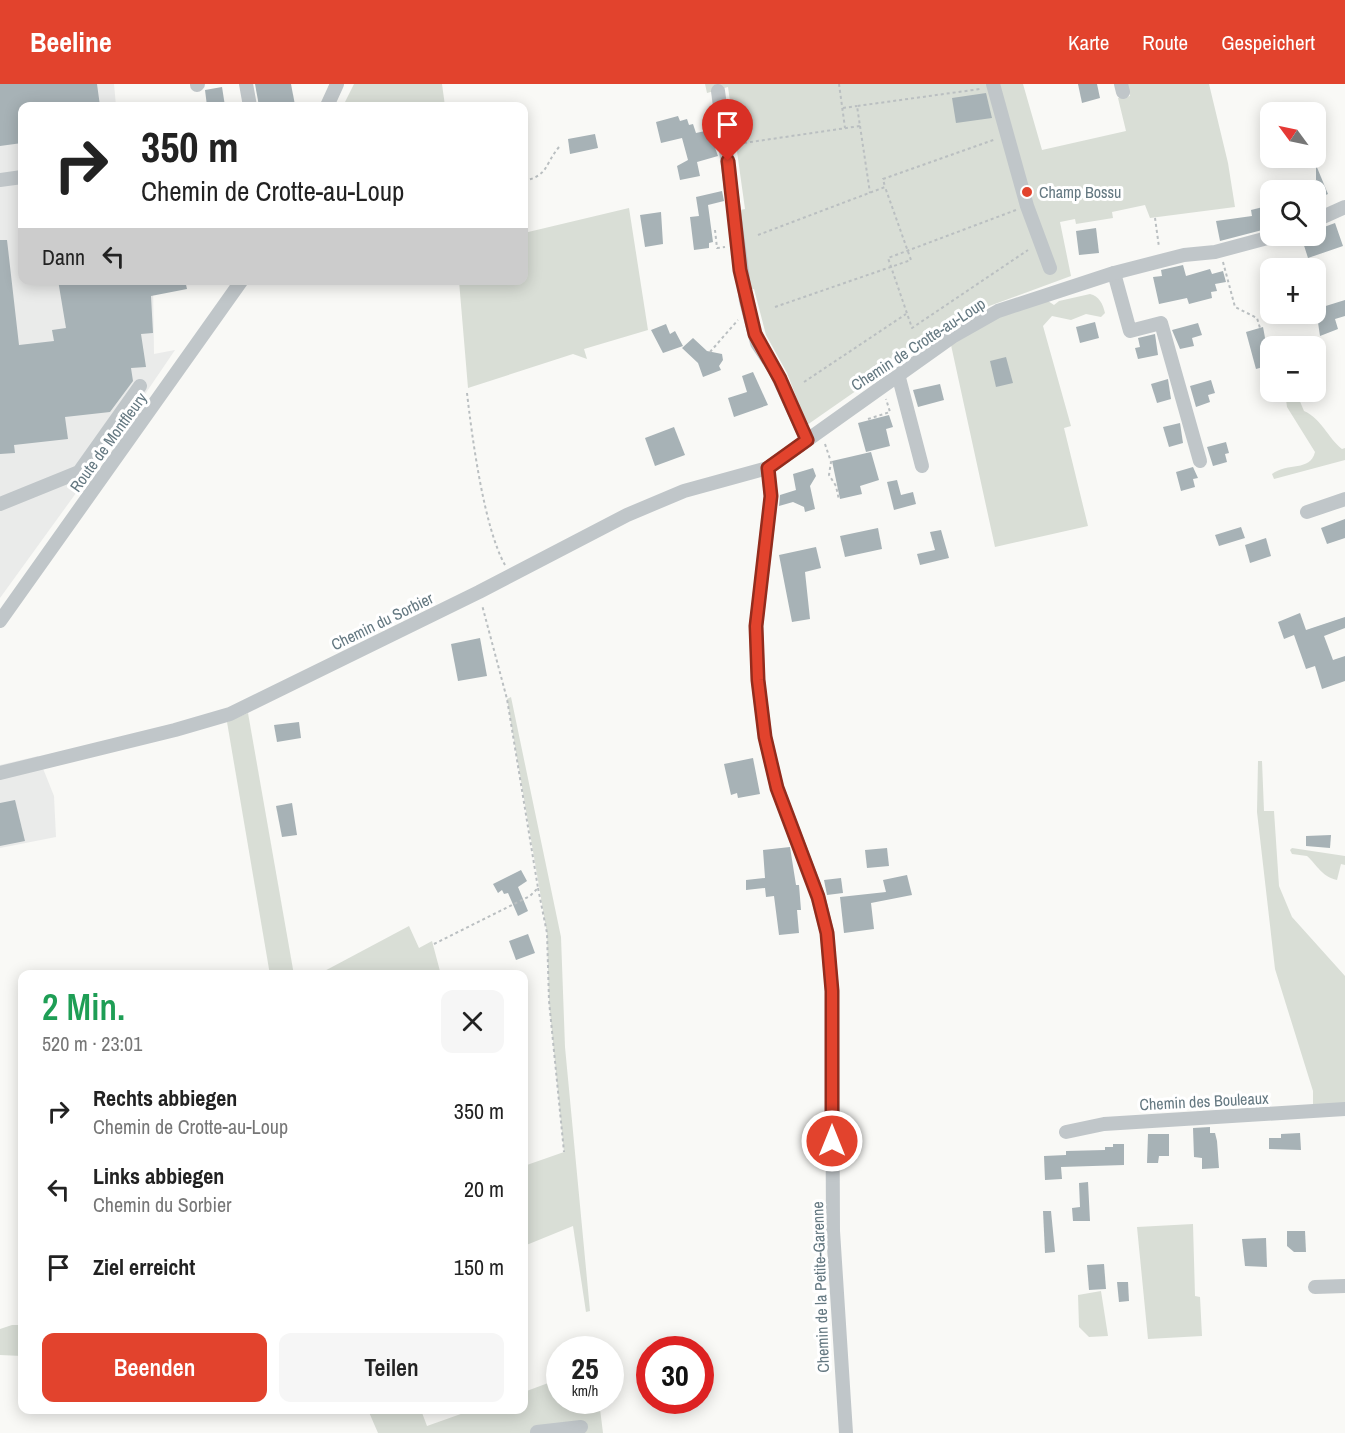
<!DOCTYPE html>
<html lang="de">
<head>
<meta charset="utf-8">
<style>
	body { margin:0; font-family:"Archivo Narrow",sans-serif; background:#f6f6f6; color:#222; height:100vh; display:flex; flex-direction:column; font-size:22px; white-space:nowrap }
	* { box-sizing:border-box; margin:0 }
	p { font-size:20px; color:#767676 }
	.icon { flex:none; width:33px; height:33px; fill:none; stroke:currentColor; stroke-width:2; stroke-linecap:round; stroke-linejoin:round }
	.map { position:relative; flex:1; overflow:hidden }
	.side { position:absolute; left:18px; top:886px; width:510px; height:444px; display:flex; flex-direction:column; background:#fff; border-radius:12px; box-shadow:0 3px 15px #0003 }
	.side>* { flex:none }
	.guide { position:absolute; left:18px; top:18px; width:510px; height:183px; border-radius:12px; box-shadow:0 3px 15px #0003; background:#fff; color:#222; overflow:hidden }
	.needle { width:39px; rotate:303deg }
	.buttons { position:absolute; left:1260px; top:18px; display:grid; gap:12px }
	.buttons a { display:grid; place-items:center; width:66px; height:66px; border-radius:12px; background:#fff; box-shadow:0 3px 15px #0003; font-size:30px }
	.speed { position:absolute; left:546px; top:1252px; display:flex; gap:12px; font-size:30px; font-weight:700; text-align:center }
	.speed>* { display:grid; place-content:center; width:78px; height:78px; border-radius:50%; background:#fff; box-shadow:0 3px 15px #0003; line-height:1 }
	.speed small { font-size:15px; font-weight:400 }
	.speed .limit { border:9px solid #d22; background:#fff; color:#111 }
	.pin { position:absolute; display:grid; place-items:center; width:51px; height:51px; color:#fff; margin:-62px -26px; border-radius:50% 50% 50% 0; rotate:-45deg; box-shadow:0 0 6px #0007 }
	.pin .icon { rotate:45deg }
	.me { position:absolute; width:66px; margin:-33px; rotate:0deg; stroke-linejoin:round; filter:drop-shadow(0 0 4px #0008) }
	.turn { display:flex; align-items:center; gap:21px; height:126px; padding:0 24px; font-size:27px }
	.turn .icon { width:78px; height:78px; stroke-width:2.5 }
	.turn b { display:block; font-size:42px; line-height:51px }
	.then { display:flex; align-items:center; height:57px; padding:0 24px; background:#0003; gap:12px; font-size:22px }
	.round { display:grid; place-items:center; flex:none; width:63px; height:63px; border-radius:12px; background:#f6f6f6 }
	.summary { display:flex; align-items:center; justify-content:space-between; height:102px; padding:0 24px }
	h1 { font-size:36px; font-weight:600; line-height:45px; color:#1e9e55 }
	.action { display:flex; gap:12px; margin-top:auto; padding:12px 24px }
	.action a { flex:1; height:69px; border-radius:12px; background:#e2432d; color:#fff; font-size:24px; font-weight:600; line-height:69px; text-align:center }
	.action a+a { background:#f6f6f6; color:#222 }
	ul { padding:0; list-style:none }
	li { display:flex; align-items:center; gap:18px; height:78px; padding:0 24px }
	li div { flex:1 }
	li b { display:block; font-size:22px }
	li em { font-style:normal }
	header { display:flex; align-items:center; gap:36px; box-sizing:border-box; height:84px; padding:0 30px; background:#e2432d; color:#fff }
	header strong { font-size:28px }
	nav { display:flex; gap:33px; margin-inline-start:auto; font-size:21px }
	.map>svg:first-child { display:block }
</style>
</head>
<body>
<header>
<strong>Beeline</strong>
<nav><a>Karte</a><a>Route</a><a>Gespeichert</a></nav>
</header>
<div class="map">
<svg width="1345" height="1349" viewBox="0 0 1345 1349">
	<rect width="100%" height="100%" fill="#f9f9f6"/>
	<g fill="#eaebea">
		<polygon points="0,0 114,0 116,22 22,22 22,196 153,197 154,270 175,266 105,369 0,514"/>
		<polygon points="38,672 54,712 56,753 0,764 0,681"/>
	</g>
	<g fill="#d9ded6">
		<polygon points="354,0 442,0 445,22 343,22"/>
		<polygon points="705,0 1023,0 1042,66 1126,47 1118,14 1130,12 1127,0 1209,0 1228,79 1235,123 1150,134 1145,121 1112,128 1113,134 1076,140 1075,135 1060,138 1071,192 981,225 942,247 807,341 787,289 766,251 754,205 748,205 740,126 745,125 728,3 707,9"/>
		<polygon points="629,124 648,246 584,265 587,275 573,270 468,304 459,197 524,196 524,149"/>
		<path d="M1090,210C1099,212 1103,220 1105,229L1101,233L1086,230L1071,236L1052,232L1043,242L1071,342L1064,344L1088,442L995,463L951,261L993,236L1019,225L1048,217L1054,221L1059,217Z"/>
		<path d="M1285,308H1296L1304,327C1322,335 1327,353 1342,365L1345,364V376L1274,395L1272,390C1288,378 1310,388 1315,368L1287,323Z"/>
		<polygon points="511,613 561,853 565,963 590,1227 586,1228 573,1142 524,1162 524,1082 564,1068 549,917 547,849 507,615"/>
		<polygon points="248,629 294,891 270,891 227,638"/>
		<polygon points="1258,677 1262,677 1264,727 1274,727 1279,802 1292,833 1345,892 1345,1020 1313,1022 1313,1007 1275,885 1257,728"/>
		<path d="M1292,764L1345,772V781L1341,780L1337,796C1321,792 1318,782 1307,772L1292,770L1290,766Z"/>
		<polygon points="409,842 419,864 432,857 441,891 317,891"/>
		<polygon points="1193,1140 1195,1212 1200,1213 1202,1252 1148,1255 1137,1143"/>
		<polygon points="1101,1207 1108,1252 1089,1253 1079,1243 1078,1211"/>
		<polygon points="12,1241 22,1241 22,1272 0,1271 0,1245"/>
		<polygon points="559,1295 560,1317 599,1317 603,1349 378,1349 368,1326 421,1326 427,1342 472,1326 524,1326 524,1308"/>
	</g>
	<g fill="#a7b2b6">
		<polygon points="0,0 97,0 100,22 22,22 22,59 0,62"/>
		<polygon points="255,0 291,0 295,21 259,22"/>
		<polygon points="1078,0 1097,0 1100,14 1082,19"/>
		<polygon points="222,3 225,22 207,22 205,6"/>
		<polygon points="986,9 992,34 956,39 952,14"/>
		<polygon points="678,32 680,37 687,35 689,41 693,40 696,49 714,45 716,58 713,58 718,72 697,78 700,92 680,96 677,82 688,76 682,54 661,59 656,38"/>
		<polygon points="595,50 598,64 570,70 568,55"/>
		<polygon points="1316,81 1328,110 1316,115 1316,106 1291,106 1316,96"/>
		<polygon points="722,107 724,117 708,121 713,158 709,159 709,164 694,166 690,133 699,132 696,113"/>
		<polygon points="1267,122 1270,144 1220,157 1216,137 1252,132 1251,126"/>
		<polygon points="661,128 663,160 645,163 640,131"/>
		<polygon points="1335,139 1343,162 1308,174 1301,152 1316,152 1316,146"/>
		<polygon points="1096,144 1099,169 1079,171 1076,147"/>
		<polygon points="0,156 7,156 19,261 54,257 52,246 66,244 58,196 185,196 187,205 151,212 153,249 141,250 146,283 131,284 133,297 110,328 65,333 68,355 14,361 15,369 0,370"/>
		<polygon points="1183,181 1186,192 1210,185 1212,190 1223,187 1226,198 1215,200 1217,207 1211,208 1212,214 1189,220 1187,214 1159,220 1153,193 1162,192 1161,186"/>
		<polygon points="1345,216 1345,232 1335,235 1338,245 1320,252 1316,225"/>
		<polygon points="1095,238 1099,254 1080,259 1076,243"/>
		<polygon points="1198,239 1202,251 1192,254 1194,262 1180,265 1172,246"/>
		<polygon points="666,240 670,250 675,247 683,262 663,269 651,246"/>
		<polygon points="1263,243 1270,281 1256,285 1246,248"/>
		<polygon points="1155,250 1158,271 1138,275 1135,264 1140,263 1138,254"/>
		<polygon points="693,254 707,267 722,270 723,276 719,282 721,286 703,293 698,279 682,264"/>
		<polygon points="1006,273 1013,299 996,303 990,277"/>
		<polygon points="753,288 768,321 734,333 728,314 747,308 742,292"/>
		<polygon points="1168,295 1171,315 1157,319 1151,300"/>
		<polygon points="1211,296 1215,309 1208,311 1210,318 1196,323 1190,302"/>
		<polygon points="940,300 944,316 918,323 913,306"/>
		<polygon points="889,331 893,343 886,345 890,362 866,368 858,339"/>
		<polygon points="1180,339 1183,359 1169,363 1163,343"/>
		<polygon points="674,343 685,371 655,382 645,354"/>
		<polygon points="1226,358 1229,369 1225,370 1227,378 1213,382 1207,363"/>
		<polygon points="871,368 879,396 860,402 862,410 840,415 832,377"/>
		<polygon points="1193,383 1198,394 1193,395 1195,403 1181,407 1176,388"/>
		<polygon points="813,384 816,392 810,402 815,425 805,428 804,423 793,418 779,422 780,411 796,406 793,390"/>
		<polygon points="897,396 901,411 913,408 916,420 894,426 887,398"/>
		<polygon points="1345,435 1345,454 1327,460 1321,444"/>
		<polygon points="1241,443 1245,454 1219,462 1215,451"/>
		<polygon points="878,444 882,465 845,473 840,452"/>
		<polygon points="941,446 949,474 920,481 917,470 935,466 930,448"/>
		<polygon points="1266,454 1271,472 1250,479 1245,461"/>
		<polygon points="816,463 821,484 805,488 810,535 792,538 779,471"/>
		<polygon points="1300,529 1306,546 1345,533 1345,544 1324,552 1333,576 1345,572 1345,597 1322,605 1315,582 1306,585 1294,551 1284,555 1278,538"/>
		<polygon points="480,554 487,592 458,597 451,560"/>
		<polygon points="299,638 301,654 277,658 274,641"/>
		<polygon points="753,674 760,710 738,714 737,709 731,711 724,680"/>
		<polygon points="15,716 25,757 0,762 0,719"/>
		<polygon points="292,719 297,751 282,753 276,722"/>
		<polygon points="1331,751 1330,764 1306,762 1306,752"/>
		<polygon points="790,763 796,801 799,801 801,826 797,826 799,849 779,851 774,812 766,813 765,804 746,806 746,796 765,794 763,766"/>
		<polygon points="887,764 889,782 867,784 865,766"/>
		<polygon points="521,786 527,797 518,803 528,827 518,832 508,809 504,810 502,806 498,809 493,800"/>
		<polygon points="907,791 912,811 871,819 874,845 844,849 840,813 886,808 883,796"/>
		<polygon points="841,794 843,809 827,811 824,796"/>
		<polygon points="528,850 535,869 516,876 509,857"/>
		<polygon points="1210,1043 1210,1049 1215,1049 1217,1057 1219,1084 1202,1085 1202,1074 1194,1073 1193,1044"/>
		<polygon points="1300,1049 1301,1066 1269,1065 1269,1054 1281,1054 1281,1050"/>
		<polygon points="1148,1050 1169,1050 1169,1072 1159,1072 1158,1079 1147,1079"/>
		<polygon points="1113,1060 1124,1060 1124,1081 1061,1083 1062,1095 1045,1096 1044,1072 1066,1071 1066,1067 1105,1066 1105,1063 1113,1063"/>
		<polygon points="1088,1098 1090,1137 1073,1137 1072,1124 1080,1123 1079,1099"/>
		<polygon points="1043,1127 1051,1127 1055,1168 1045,1169"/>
		<polygon points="1287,1147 1305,1147 1306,1168 1294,1168 1287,1162"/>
		<polygon points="1266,1154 1267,1183 1245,1182 1242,1155"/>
		<polygon points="1104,1180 1106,1205 1089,1206 1087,1181"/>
		<polygon points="1117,1198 1128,1198 1129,1217 1119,1218"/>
	</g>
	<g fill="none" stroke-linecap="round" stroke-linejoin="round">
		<g stroke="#babfc1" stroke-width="2" stroke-dasharray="3 3" stroke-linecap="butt">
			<polyline points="839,0 845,44"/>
			<polyline points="843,24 857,22"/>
			<polyline points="860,42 870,109"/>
			<polyline points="744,59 860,42 857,22 980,5"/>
			<path d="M524,97C549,91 544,81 559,63"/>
			<polyline points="1016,126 888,174 912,244 1028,166"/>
			<polyline points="1155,134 1159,163"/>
			<polyline points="715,146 717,164 725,163"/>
			<polyline points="758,151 885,103 883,95 996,55"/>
			<polyline points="1223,178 1235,223 1257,234 1260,244"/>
			<polyline points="775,223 911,176 885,103"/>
			<polyline points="710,268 738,236"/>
			<polyline points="804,298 906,230"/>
			<path d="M467,309C472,353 484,444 505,481"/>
			<polyline points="868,335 890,328 886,315"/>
			<polyline points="825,360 831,378 829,391 836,402 839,416"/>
			<polyline points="538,804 547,849 549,917 564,1068"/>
			<polyline points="434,860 530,812 538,804 507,615 482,521"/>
		</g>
		<g stroke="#c0c6c9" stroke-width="14">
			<polyline points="246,0 250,22"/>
			<polyline points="993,0 1027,122 1050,184"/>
			<polyline points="1121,0 1123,8"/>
			<polyline points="197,1 198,0"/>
			<polyline points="718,7 746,217 757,259 775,286 807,356"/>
			<polyline points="327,22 337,0"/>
			<polyline points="0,96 22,93"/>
			<polyline points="1316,136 1345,123"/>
			<polyline points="1114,189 1130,247 1161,239 1200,377"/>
			<polyline points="898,290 922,382"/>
			<polyline points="768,384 771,413 756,542 758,596 765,653 777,704 818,812 827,849 832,907 833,1147 846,1349"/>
			<polyline points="0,420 79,388 140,302"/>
			<polyline points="1307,428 1345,415"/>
			<polyline points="0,537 242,196"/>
			<polyline points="0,689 175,646 230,630 479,508 627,431 684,407 768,384 952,253 998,227 1114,189 1184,171 1215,168 1275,152"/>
			<polyline points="1066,1048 1104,1040 1345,1025"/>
			<polyline points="1315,1203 1345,1202"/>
			<polyline points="537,1348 581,1343"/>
		</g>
	</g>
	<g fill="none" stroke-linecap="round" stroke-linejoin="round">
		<g stroke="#932c1d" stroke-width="15">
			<polyline id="route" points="728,77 740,186 755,250 780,295 807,356 768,384 771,412 756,542 758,596 765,653 777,704 818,813 827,849 832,907 832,1057"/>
		</g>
		<use href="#route" stroke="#e2432d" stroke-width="10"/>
	</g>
	<circle fill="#e2432d" stroke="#fff" stroke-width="2" cx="1027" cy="108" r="6"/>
	<g text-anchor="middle" stroke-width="6" stroke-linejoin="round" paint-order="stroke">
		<g font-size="16" fill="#647881" stroke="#fff" text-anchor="start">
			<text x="1039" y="114">Champ Bossu</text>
		</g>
		<g font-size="16" fill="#647881" stroke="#fff">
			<text transform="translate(918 260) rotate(-33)" y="6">Chemin de Crotte-au-Loup</text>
			<text transform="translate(108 358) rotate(-54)" y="6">Route de Montfleury</text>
			<text transform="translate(382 537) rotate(-26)" y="6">Chemin du Sorbier</text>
			<text transform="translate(1204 1017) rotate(-3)" y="6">Chemin des Bouleaux</text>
			<text transform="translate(820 1203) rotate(-92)" y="6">Chemin de la Petite-Garenne</text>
		</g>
	</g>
</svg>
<div class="buttons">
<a><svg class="needle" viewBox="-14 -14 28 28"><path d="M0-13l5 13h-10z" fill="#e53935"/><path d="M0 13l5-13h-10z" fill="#767676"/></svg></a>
<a><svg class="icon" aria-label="search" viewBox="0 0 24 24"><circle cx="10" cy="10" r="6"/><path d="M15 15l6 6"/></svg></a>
<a>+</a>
<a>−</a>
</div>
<div class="speed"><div>25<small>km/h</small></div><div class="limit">30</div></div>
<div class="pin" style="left:728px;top:77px;background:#d93025"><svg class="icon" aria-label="arrive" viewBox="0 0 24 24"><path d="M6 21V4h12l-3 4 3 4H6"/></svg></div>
<svg class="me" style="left:832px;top:1057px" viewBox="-20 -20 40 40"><circle r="17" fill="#e2432d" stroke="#fff" stroke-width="3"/><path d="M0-11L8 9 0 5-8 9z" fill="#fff"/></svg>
<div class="guide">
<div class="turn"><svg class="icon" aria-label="right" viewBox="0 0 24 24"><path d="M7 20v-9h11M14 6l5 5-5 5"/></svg><div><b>350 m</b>Chemin de Crotte-au-Loup</div></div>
<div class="then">Dann<svg class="icon" aria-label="left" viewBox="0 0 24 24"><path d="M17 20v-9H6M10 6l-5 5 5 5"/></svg></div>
</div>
<section class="side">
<div class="summary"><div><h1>2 Min.</h1><p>520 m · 23:01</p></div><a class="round"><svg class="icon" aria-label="close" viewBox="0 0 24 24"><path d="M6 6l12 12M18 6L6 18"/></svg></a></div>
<ul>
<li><svg class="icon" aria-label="right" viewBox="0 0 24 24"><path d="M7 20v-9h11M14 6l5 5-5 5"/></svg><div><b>Rechts abbiegen</b><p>Chemin de Crotte-au-Loup</p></div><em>350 m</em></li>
<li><svg class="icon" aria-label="left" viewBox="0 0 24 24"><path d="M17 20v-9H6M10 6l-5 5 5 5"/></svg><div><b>Links abbiegen</b><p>Chemin du Sorbier</p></div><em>20 m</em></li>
<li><svg class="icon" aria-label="arrive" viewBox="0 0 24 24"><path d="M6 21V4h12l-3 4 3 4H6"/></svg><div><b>Ziel erreicht</b></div><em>150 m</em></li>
</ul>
<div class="action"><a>Beenden</a><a>Teilen</a></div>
</section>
</div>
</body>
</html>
